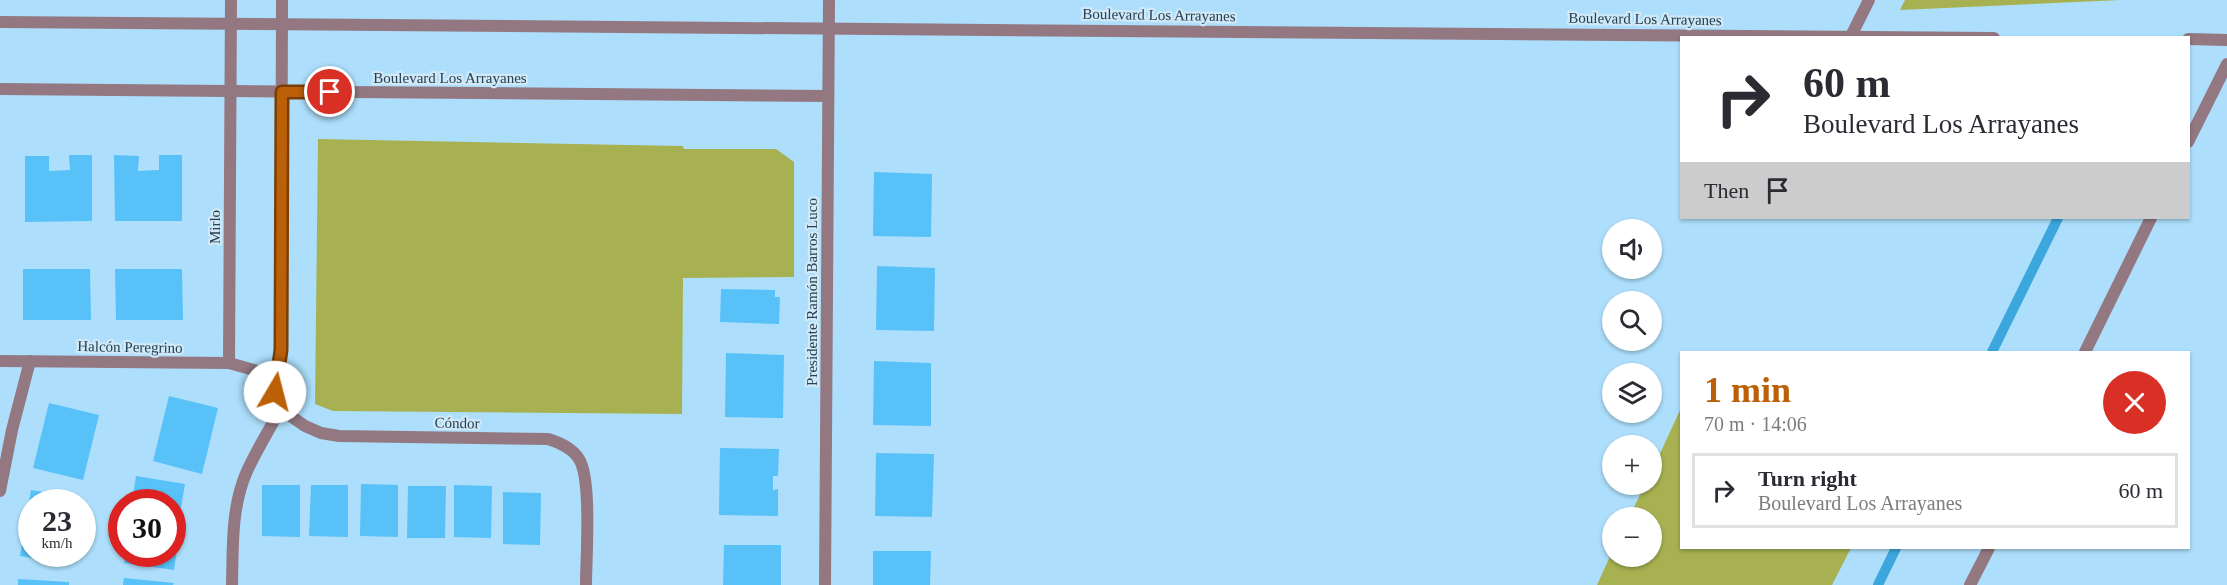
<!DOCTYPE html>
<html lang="en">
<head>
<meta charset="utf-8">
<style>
	body { margin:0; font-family:"Times New Roman",serif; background:#f7f7f7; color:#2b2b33; height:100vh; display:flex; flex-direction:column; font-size:22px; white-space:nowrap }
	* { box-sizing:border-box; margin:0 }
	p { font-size:20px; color:#7c7c81 }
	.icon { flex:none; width:33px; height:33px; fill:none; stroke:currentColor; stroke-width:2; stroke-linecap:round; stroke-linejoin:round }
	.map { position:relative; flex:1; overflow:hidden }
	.sheet { position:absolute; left:1680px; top:351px; width:510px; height:198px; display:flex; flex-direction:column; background:#fff; border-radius:0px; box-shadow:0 2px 4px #0004 }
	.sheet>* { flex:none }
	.guide { position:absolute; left:1680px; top:36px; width:510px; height:183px; border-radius:0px; box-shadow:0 2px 4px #0004; background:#fff; color:#2b2b33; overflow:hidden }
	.fabs { position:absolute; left:1602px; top:219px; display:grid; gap:12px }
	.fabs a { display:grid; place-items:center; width:60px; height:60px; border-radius:50%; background:#fff; box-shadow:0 2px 4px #0004; font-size:30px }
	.speed { position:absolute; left:18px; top:489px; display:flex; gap:12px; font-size:30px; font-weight:700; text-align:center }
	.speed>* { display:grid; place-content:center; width:78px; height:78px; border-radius:50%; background:#fff; box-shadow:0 2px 4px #0004; line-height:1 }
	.speed small { font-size:15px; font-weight:400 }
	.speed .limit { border:9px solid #d22; background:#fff; color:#111 }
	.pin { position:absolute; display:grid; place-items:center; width:51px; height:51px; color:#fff; margin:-26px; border:3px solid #fff; border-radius:50%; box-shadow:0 2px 6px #0007 }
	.me { position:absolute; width:66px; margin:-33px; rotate:8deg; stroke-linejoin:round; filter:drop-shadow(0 0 4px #0008) }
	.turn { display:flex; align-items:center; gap:21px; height:126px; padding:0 24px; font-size:27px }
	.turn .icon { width:78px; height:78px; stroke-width:2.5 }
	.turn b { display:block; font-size:42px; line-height:51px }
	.then { display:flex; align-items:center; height:57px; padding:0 24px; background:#0003; gap:12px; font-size:22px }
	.round { display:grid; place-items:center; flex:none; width:63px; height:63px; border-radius:32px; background:#f7f7f7 }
	.head { display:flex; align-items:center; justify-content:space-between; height:102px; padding:0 24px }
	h1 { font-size:36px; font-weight:700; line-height:45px; color:#bc6007 }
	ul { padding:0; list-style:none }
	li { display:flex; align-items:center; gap:18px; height:75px; margin:0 12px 9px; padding:0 12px; border:3px solid #e1e1e2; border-radius:0px }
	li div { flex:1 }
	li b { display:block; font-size:22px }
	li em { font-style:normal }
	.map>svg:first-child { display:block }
</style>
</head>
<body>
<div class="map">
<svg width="2227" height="585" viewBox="0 0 2227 585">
	<rect width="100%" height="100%" fill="#addffc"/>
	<g fill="#a7b151">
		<polygon points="1905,0 2120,0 1900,10"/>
		<polygon points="318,139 683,146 684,149 776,149 794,162 794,277 683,278 682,414 333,411 315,404"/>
		<polygon points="1681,408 1682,548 1851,548 1832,585 1597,585 1612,552 1612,556 1652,556 1652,518 1629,517 1645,485 1652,484 1652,471"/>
	</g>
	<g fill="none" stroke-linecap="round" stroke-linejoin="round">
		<g stroke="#3ba7dc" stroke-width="10">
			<polyline points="1992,352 2058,218"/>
			<polyline points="1878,585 1896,548"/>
		</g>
	</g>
	<g fill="#58c1f8">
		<polygon points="69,155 92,155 92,221 25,222 25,156 49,156 49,171 70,170"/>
		<polygon points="114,155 139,156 138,171 159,170 159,155 182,155 182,221 115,221"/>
		<polygon points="874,172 932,174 931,237 873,236"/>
		<polygon points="877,266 935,268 934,331 876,330"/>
		<polygon points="23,269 90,269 91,320 23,320"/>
		<polygon points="115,269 182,269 183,320 116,320"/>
		<polygon points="721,289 775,290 775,297 780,297 779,324 720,322"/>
		<polygon points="726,353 784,355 783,418 725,417"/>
		<polygon points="874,361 931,363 931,426 873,425"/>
		<polygon points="169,396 218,408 202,474 153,461"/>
		<polygon points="49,403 99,415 83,480 33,468"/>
		<polygon points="720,448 779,449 778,476 773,476 773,490 778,489 778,516 719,515"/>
		<polygon points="876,453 934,454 932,517 875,516"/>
		<polygon points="136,476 185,484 179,520 172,519 172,502 132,502"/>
		<polygon points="361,484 398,485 398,537 360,536"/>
		<polygon points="262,485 300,485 300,537 262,536"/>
		<polygon points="311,485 348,485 348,537 309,536"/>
		<polygon points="454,485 492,486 491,538 454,537"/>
		<polygon points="408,486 446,486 445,538 407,538"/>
		<polygon points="31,490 81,498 81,502 32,502 32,554 72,554 70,564 20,556"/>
		<polygon points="503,492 541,493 540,545 503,544"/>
		<polygon points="172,533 179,534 174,570 124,563 126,554 172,554"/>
		<polygon points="724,545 781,545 781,585 723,585"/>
		<polygon points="873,551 931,551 930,585 873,585"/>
		<polygon points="124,578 174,583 173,585 123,585"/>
		<polygon points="18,579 69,582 69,585 18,585"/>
	</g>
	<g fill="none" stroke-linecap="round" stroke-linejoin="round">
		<g stroke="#937882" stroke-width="12">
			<polyline points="0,22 1994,38"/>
			<polyline points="1851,36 1869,0"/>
			<polyline points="2188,39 2227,40"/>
			<polyline points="0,89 828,96"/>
			<polyline points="2188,142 2227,64"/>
			<polyline points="2085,352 2151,218"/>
			<path d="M0,361L229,363L254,370L265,380L292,417L305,426L321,433L339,436L548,439C561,443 572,448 579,459C592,479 586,558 586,585"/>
			<polyline points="229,363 231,0"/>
			<polyline points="275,392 281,350 282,0"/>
			<polyline points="0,491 12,430 30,361"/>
			<path d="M232,585C233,547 231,507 247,471C257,449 271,427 282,406"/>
			<polyline points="825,585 829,0"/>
			<polyline points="1970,585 1989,548"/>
		</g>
	</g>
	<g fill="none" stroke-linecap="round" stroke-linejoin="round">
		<g stroke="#7a3e05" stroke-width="15">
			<polyline id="route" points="275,392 281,350 282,92 330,92"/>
		</g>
		<use href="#route" stroke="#bc6007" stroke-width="10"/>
	</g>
	<g text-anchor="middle" stroke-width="4.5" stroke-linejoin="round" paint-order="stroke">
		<g font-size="15" fill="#26404f" stroke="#d0e8f7">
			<text transform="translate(1159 15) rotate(1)" y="5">Boulevard Los Arrayanes</text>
			<text transform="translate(1645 19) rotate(1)" y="5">Boulevard Los Arrayanes</text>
			<text x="450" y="83">Boulevard Los Arrayanes</text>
			<text transform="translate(215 227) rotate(-90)" y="5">Mirlo</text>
			<text transform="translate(812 292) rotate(-90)" y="5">Presidente Ramón Barros Luco</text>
			<text transform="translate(130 347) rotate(1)" y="5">Halcón Peregrino</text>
			<text transform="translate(457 423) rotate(1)" y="5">Cóndor</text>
		</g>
	</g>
</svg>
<div class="fabs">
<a><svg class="icon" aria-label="sound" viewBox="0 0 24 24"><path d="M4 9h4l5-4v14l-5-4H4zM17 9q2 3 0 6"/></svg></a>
<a><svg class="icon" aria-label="search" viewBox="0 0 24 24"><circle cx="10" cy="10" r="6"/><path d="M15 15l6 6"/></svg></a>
<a><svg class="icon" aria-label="layers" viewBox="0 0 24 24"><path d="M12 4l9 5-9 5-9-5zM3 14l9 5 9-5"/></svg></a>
<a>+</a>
<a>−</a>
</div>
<div class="speed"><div>23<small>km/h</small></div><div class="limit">30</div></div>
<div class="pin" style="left:330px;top:92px;background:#d93025"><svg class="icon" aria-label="arrive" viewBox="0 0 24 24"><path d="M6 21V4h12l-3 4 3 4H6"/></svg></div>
<svg class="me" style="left:275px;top:392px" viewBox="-20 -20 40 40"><circle r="19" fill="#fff"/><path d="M0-13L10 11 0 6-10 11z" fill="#bc6007"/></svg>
<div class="guide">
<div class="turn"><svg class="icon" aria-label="right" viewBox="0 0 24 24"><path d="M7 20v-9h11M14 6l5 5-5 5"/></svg><div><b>60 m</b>Boulevard Los Arrayanes</div></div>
<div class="then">Then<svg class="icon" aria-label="arrive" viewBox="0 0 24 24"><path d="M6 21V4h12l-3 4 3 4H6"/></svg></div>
</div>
<section class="sheet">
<div class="head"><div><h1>1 min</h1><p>70 m · 14:06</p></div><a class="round" style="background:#d93025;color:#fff"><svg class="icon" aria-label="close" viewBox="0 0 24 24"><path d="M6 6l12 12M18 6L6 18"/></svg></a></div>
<ul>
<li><svg class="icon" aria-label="right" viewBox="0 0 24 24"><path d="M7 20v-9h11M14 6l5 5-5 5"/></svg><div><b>Turn right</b><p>Boulevard Los Arrayanes</p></div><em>60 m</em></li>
</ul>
</section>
</div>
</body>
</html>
